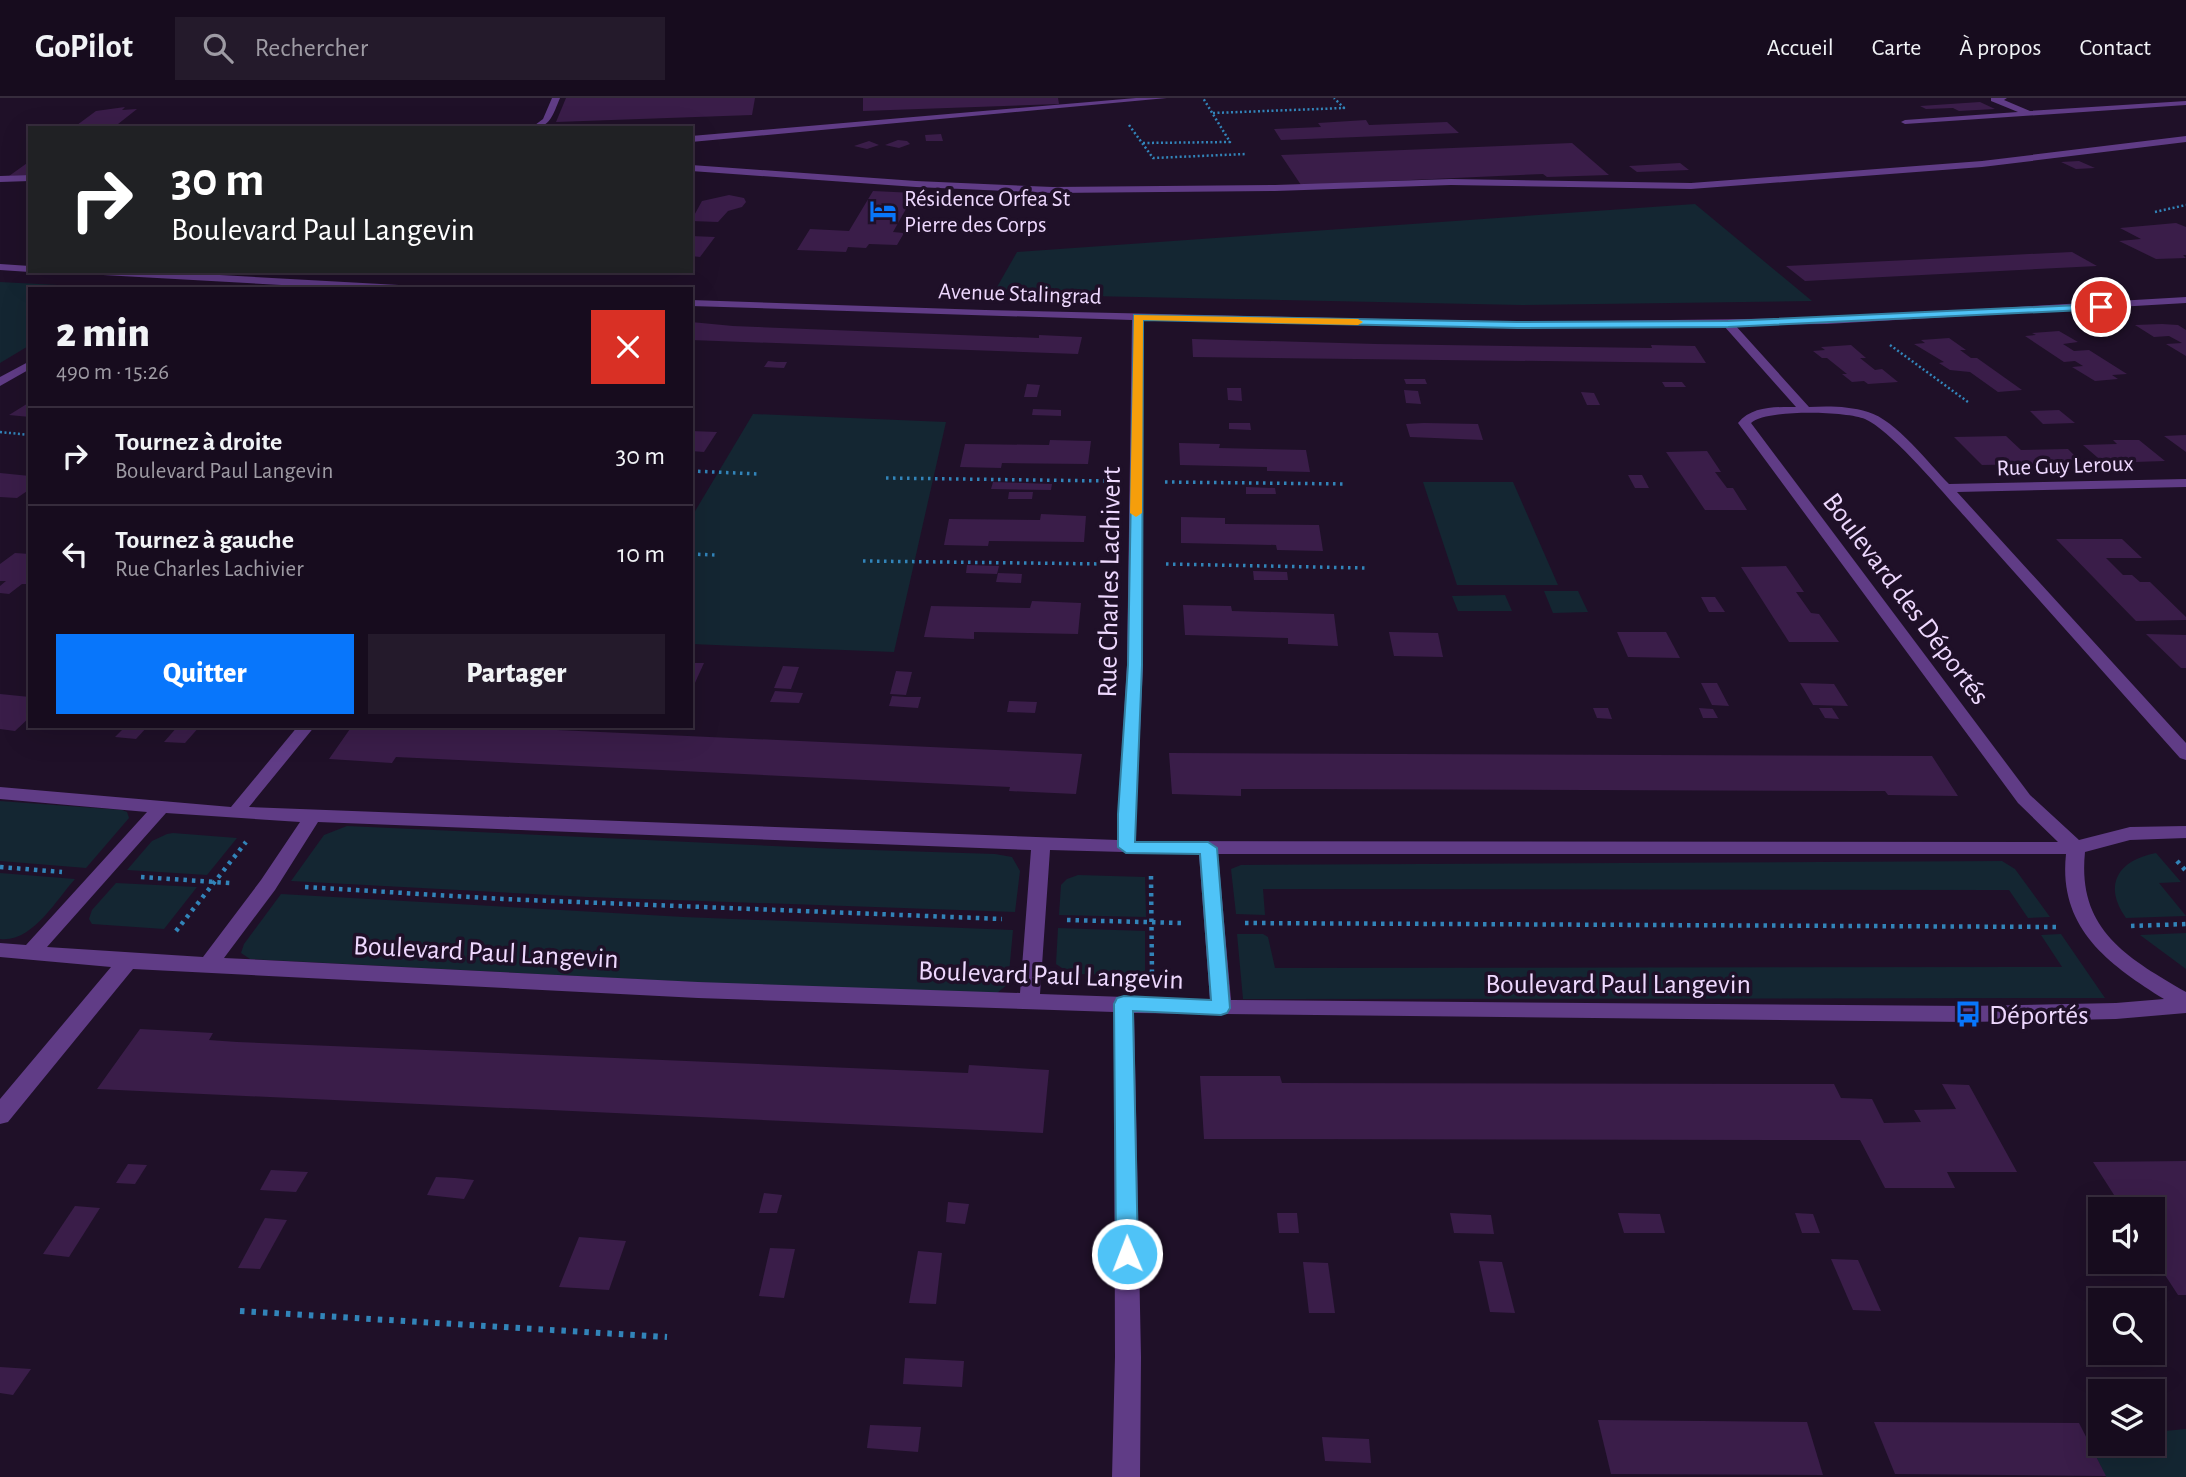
<!DOCTYPE html>
<html lang="fr">
<head>
<meta charset="utf-8">
<style>
	body { margin:0; font-family:"Alegreya Sans",sans-serif; background:#241a2b; color:#f1f3f6; height:100vh; display:flex; flex-direction:column; font-size:26px; white-space:nowrap }
	* { box-sizing:border-box; margin:0 }
	p { font-size:23px; color:#9e9ba4 }
	.icon { flex:none; width:38px; height:38px; fill:none; stroke:currentColor; stroke-width:2; stroke-linecap:round; stroke-linejoin:round }
	.map { position:relative; flex:1; overflow:hidden }
	.details { position:absolute; left:28px; top:189px; width:665px; height:441px; display:flex; flex-direction:column; background:#170c1e; border-radius:0px; box-shadow:0 7px 28px #0002,0 0 0 2px #362c3c }
	.details>* { flex:none }
	.banner { position:absolute; left:28px; top:28px; width:665px; height:147px; border-radius:0px; box-shadow:0 7px 28px #0002,0 0 0 2px #362c3c; background:#202124; color:#fff; overflow:hidden }
	.tools { position:absolute; left:2088px; top:1099px; display:grid; gap:14px }
	.tools a { display:grid; place-items:center; width:77px; height:77px; border-radius:0px; background:#170c1e; box-shadow:0 7px 28px #0002,0 0 0 2px #362c3c; font-size:35px }
	.pin { position:absolute; display:grid; place-items:center; width:60px; height:60px; color:#fff; margin:-30px; border:4px solid #fff; border-radius:50%; box-shadow:0 2px 7px #0007 }
	.me { position:absolute; width:77px; margin:-38px; rotate:359deg; stroke-linejoin:round; filter:drop-shadow(0 0 5px #0008) }
	.turn { display:flex; align-items:center; gap:24px; height:147px; padding:0 28px; font-size:32px }
	.turn .icon { width:91px; height:91px; stroke-width:2.5 }
	.turn b { display:block; font-size:49px; line-height:60px }
	.round { display:grid; place-items:center; flex:none; width:74px; height:74px; border-radius:0px; background:#241a2b }
	.head { display:flex; align-items:center; justify-content:space-between; height:119px; padding:0 28px }
	h1 { font-size:42px; font-weight:800; line-height:52px }
	.primary-button { display:flex; gap:14px; margin-top:auto; padding:14px 28px }
	.primary-button a { flex:1; height:80px; border-radius:0px; background:#0876fb; color:#fff; font-size:28px; font-weight:800; line-height:80px; text-align:center }
	.primary-button a+a { background:#241a2b; color:#f1f3f6 }
	ul { padding:0; list-style:none }
	li { display:flex; align-items:center; gap:21px; height:98px; padding:0 28px; border-top:2px solid #362c3c }
	li div { flex:1 }
	li b { display:block; font-size:26px }
	li em { font-style:normal }
	header { display:flex; align-items:center; gap:42px; box-sizing:border-box; height:98px; padding:0 35px; background:#170c1e; border-bottom:2px solid #362c3c }
	header strong { font-size:33px }
	nav { display:flex; gap:38px; margin-inline-start:auto; font-size:24px }
	.search { width:490px; height:63px; background:#241a2b; display:flex; align-items:center; gap:18px; box-sizing:border-box; padding:0 24px; border-radius:0px; color:#9e9ba4; font-size:26px }
	.map>svg:first-child { display:block }
</style>
</head>
<body>
<header>
<strong>GoPilot</strong>
<div class="search"><svg class="icon" aria-label="search" viewBox="0 0 24 24"><circle cx="10" cy="10" r="6"/><path d="M15 15l6 6"/></svg>Rechercher</div>
<nav><a>Accueil</a><a>Carte</a><a>À propos</a><a>Contact</a></nav>
</header>
<div class="map">
<svg width="2186" height="1379" viewBox="0 0 2186 1379">
	<rect width="100%" height="100%" fill="#1f1028"/>
	<g fill="#142632">
		<polygon points="1695,106 1812,203 1521,207 993,196 1017,154"/>
		<polygon points="0,184 116,190 116,191 30,191 30,247 0,265"/>
		<polygon points="753,316 946,324 894,554 691,546 691,420"/>
		<polygon points="1423,384 1513,384 1558,487 1457,487"/>
		<polygon points="1544,493 1578,493 1588,514 1553,515"/>
		<polygon points="1505,497 1512,513 1458,513 1452,498"/>
		<polygon points="0,703 122,712 127,714 129,720 86,770 0,763"/>
		<polygon points="347,728 839,751 995,756 1012,759 1020,773 1015,814 588,799 291,783 324,737"/>
		<polygon points="167,736 173,735 237,740 207,777 127,772 152,743"/>
		<path d="M2156,755L2181,784L2159,785L2186,818L2126,820C2102,786 2119,762 2156,755Z"/>
		<polygon points="2002,763 2015,771 2050,819 2028,820 2009,792 1263,791 1265,817 1236,816 1231,771 1241,767"/>
		<path d="M0,775L75,781C56,802 32,845 0,841Z"/>
		<polygon points="1078,777 1145,779 1146,819 1059,817 1061,787 1067,781"/>
		<polygon points="116,785 197,789 164,831 92,826 89,821 92,812"/>
		<polygon points="281,796 684,819 1013,832 1008,886 997,895 770,888 250,861 241,855 244,846"/>
		<polygon points="1058,830 1145,833 1145,877 1071,876 1056,866"/>
		<polygon points="2186,835 2186,871 2140,837"/>
		<polygon points="1237,836 1263,836 1268,839 1275,870 2062,869 2041,837 2061,836 2105,900 1243,901"/>
		<polygon points="2186,1331 2186,1379 2106,1379 2087,1340 2100,1339 2100,1346 2152,1346 2153,1334"/>
	</g>
	<g fill="#3a1d49">
		<polygon points="566,0 755,0 752,17 556,24"/>
		<polygon points="863,0 1058,0 1059,6 863,13"/>
		<polygon points="1980,4 1995,11 1959,13 1953,10 1926,11 1920,8"/>
		<polygon points="125,9 122,12 137,11 113,30 73,30 96,13"/>
		<polygon points="1366,22 1369,27 1447,24 1459,35 1281,42 1274,31 1321,29 1318,25"/>
		<polygon points="941,36 943,43 926,43 925,37"/>
		<polygon points="898,42 907,43 910,46 899,50 885,47"/>
		<polygon points="869,43 879,47 867,51 854,48"/>
		<polygon points="1572,45 1609,77 1547,79 1543,76 1301,87 1281,57"/>
		<polygon points="30,63 30,77 9,78"/>
		<polygon points="2079,63 2095,70 2076,71 2061,64"/>
		<polygon points="1680,65 1689,72 1637,74 1629,68"/>
		<polygon points="873,93 915,95 893,134 904,135 897,147 869,146 866,150 848,149 846,154 797,152 810,131 849,133"/>
		<polygon points="729,97 744,100 746,104 742,109 728,113 718,124 691,123 702,103"/>
		<polygon points="2176,125 2186,129 2186,157 2183,157 2186,160 2156,161 2119,143 2141,141 2120,130"/>
		<polygon points="691,138 715,139 700,159 691,158"/>
		<polygon points="2072,154 2097,168 1805,183 1786,168"/>
		<polygon points="691,224 733,228 1039,240 1039,237 1082,239 1078,256 691,242"/>
		<polygon points="2162,226 2178,227 2186,232 2186,258 2166,246 2182,245 2169,238 2154,239 2135,227"/>
		<polygon points="2059,233 2078,244 2063,246 2074,253 2089,252 2127,276 2112,277 2118,281 2095,283 2072,269 2083,268 2075,263 2064,264 2025,238 2036,237 2032,235"/>
		<polygon points="1949,240 1966,252 1960,252 1971,260 1977,260 2022,292 1998,294 1970,274 1950,272 1939,265 1944,264 1914,246 1925,245 1921,242"/>
		<polygon points="1192,241 1376,246 1652,250 1651,247 1695,248 1706,265 1193,259"/>
		<polygon points="1851,247 1866,260 1860,260 1875,272 1882,271 1898,284 1868,286 1864,283 1852,284 1842,276 1847,276 1827,260 1822,260 1813,253 1825,252 1821,249"/>
		<polygon points="768,263 777,264 787,264 784,270 764,269"/>
		<polygon points="1404,281 1425,281 1427,286 1406,286"/>
		<polygon points="1662,284 1682,284 1686,289 1665,289"/>
		<polygon points="1027,286 1040,287 1037,299 1024,299"/>
		<polygon points="1227,290 1241,290 1242,303 1228,302"/>
		<polygon points="1404,292 1418,293 1421,306 1406,305"/>
		<polygon points="1581,294 1594,295 1600,307 1587,307"/>
		<polygon points="30,304 30,319 9,317"/>
		<polygon points="1033,311 1061,312 1061,318 1032,317"/>
		<polygon points="2059,312 2075,325 2043,326 2030,313"/>
		<polygon points="1229,325 1250,325 1251,332 1229,331"/>
		<polygon points="1424,325 1478,326 1483,342 1410,339 1406,326"/>
		<polygon points="691,333 717,334 704,354 691,353"/>
		<polygon points="2186,337 2186,354 2164,338"/>
		<polygon points="2006,338 2021,352 2068,351 2082,365 1982,367 1954,339"/>
		<polygon points="1050,342 1091,343 1088,366 1002,365 1001,370 960,369 965,346 1049,347"/>
		<polygon points="2113,342 2139,342 2165,363 2104,365 2083,347 2117,346"/>
		<polygon points="1179,345 1220,346 1219,350 1306,352 1310,374 1267,373 1267,369 1180,367"/>
		<polygon points="1707,353 1721,374 1715,374 1727,390 1733,390 1747,412 1705,412 1666,354"/>
		<polygon points="0,375 30,378 30,391 17,400 0,399"/>
		<polygon points="1628,377 1642,377 1649,390 1635,390"/>
		<polygon points="993,384 1052,386 1051,392 991,391"/>
		<polygon points="1246,389 1275,390 1276,396 1246,396"/>
		<polygon points="1009,394 1033,394 1032,401 1008,401"/>
		<polygon points="1041,416 1086,418 1084,444 989,443 988,448 944,447 949,421 1040,422"/>
		<polygon points="1181,419 1225,420 1225,426 1319,427 1323,453 1277,452 1276,447 1181,445"/>
		<polygon points="2056,441 2122,441 2142,460 2106,460 2123,477 2132,477 2140,484 2150,484 2186,519 2186,522 2136,523"/>
		<polygon points="15,455 30,456 30,486 22,486 9,496 0,495 0,488 6,483 0,483 0,466"/>
		<polygon points="967,467 999,468 997,476 966,475"/>
		<polygon points="1786,468 1804,494 1796,494 1811,515 1819,516 1839,544 1789,544 1741,469"/>
		<polygon points="1253,473 1287,474 1288,482 1254,482"/>
		<polygon points="998,475 1022,476 1021,485 996,484"/>
		<polygon points="1701,499 1715,499 1725,514 1709,514"/>
		<polygon points="1032,503 1081,505 1078,536 974,534 974,541 924,539 931,508 1030,510"/>
		<polygon points="1183,507 1231,508 1232,513 1334,516 1338,548 1288,546 1288,540 1185,537"/>
		<polygon points="1389,534 1438,535 1443,559 1394,558"/>
		<polygon points="1617,534 1666,534 1680,560 1628,559"/>
		<polygon points="2146,536 2186,537 2186,570 2181,570"/>
		<polygon points="691,565 704,565 694,587 691,587"/>
		<polygon points="783,568 799,569 791,591 774,590"/>
		<polygon points="896,573 912,574 906,597 890,596"/>
		<polygon points="1701,585 1717,585 1729,608 1712,607"/>
		<polygon points="1800,585 1834,586 1848,608 1813,607"/>
		<polygon points="775,593 790,594 803,595 799,605 770,604"/>
		<polygon points="0,596 30,599 30,619 15,633 0,631"/>
		<polygon points="892,598 906,599 921,599 918,610 889,608"/>
		<polygon points="1009,603 1037,604 1035,615 1007,614"/>
		<polygon points="1593,610 1608,610 1612,621 1597,620"/>
		<polygon points="1699,610 1713,611 1718,620 1703,620"/>
		<polygon points="1819,610 1832,610 1839,621 1825,620"/>
		<polygon points="126,628 148,628 136,641 115,639"/>
		<polygon points="178,628 200,628 185,645 164,644"/>
		<polygon points="352,628 470,628 1082,656 1076,696 1009,693 1010,689 396,659 392,665 329,661"/>
		<polygon points="1169,655 1932,658 1958,698 1888,697 1885,693 1859,693 1296,691 1241,691 1241,698 1172,696"/>
		<polygon points="140,931 213,935 209,942 237,944 968,975 969,967 1049,972 1043,1035 97,991"/>
		<polygon points="1200,978 1280,978 1282,985 1834,986 1841,1000 1872,1001 1884,1025 1921,1024 1914,1012 1956,1011 1942,986 1969,987 2017,1074 1947,1074 1955,1090 1885,1090 1860,1042 1204,1041"/>
		<polygon points="2186,1063 2186,1197 2178,1197 2152,1157 2152,1111 2123,1111 2093,1064"/>
		<polygon points="128,1066 147,1067 135,1086 116,1085"/>
		<polygon points="271,1072 308,1074 296,1094 260,1092"/>
		<polygon points="436,1079 455,1080 474,1082 464,1101 427,1097"/>
		<polygon points="764,1095 782,1097 777,1115 759,1115"/>
		<polygon points="948,1104 969,1106 965,1126 946,1124"/>
		<polygon points="75,1108 100,1110 69,1159 43,1156"/>
		<polygon points="1277,1115 1297,1115 1299,1135 1279,1135"/>
		<polygon points="1450,1115 1491,1117 1494,1136 1454,1135"/>
		<polygon points="1618,1115 1660,1116 1665,1135 1624,1135"/>
		<polygon points="1795,1115 1813,1116 1820,1135 1802,1135"/>
		<polygon points="265,1120 287,1122 260,1171 238,1170"/>
		<polygon points="579,1139 626,1143 609,1192 559,1189"/>
		<polygon points="770,1150 795,1151 784,1200 759,1198"/>
		<polygon points="918,1153 942,1155 936,1206 909,1205"/>
		<polygon points="1831,1161 1858,1162 1881,1213 1853,1212"/>
		<polygon points="1479,1163 1502,1164 1515,1215 1490,1214"/>
		<polygon points="1303,1164 1328,1165 1335,1215 1309,1215"/>
		<polygon points="905,1260 964,1263 962,1289 903,1286"/>
		<polygon points="0,1269 31,1271 13,1297 0,1295"/>
		<polygon points="1598,1322 1807,1324 1823,1377 1611,1376"/>
		<polygon points="1874,1324 2079,1325 2106,1378 1895,1376"/>
		<polygon points="870,1327 921,1329 918,1354 867,1350"/>
		<polygon points="1322,1339 1369,1341 1371,1365 1325,1363"/>
	</g>
	<g fill="none" stroke-linecap="round" stroke-linejoin="round">
		<g stroke="#3284b9" stroke-width="2.5" stroke-dasharray="2 2.5" stroke-linecap="butt">
			<polyline points="1213,15 1344,10 1334,0"/>
			<polyline points="1129,27 1153,60 1246,56"/>
			<polyline points="1143,45 1230,44 1203,0"/>
			<polyline points="2155,114 2186,107"/>
			<polyline points="1890,247 1968,304"/>
			<polyline points="0,334 30,337"/>
		</g>
		<g stroke="#3284b9" stroke-width="3.5" stroke-dasharray="2.5 4.5" stroke-linecap="butt">
			<polyline points="691,373 759,376"/>
			<polyline points="886,380 1108,383"/>
			<polyline points="1165,384 1347,386"/>
			<polyline points="691,456 715,457"/>
			<polyline points="863,463 1105,466"/>
			<polyline points="1166,466 1365,470"/>
		</g>
		<g stroke="#3284b9" stroke-width="4.5" stroke-dasharray="3.5 5" stroke-linecap="butt">
			<polyline points="2177,763 2186,773"/>
			<polyline points="0,769 62,774"/>
			<polyline points="1151,778 1152,878"/>
			<polyline points="141,779 230,785"/>
			<polyline points="305,789 503,801 1002,821"/>
			<polyline points="1067,822 1181,825"/>
			<polyline points="1245,825 2056,829"/>
			<polyline points="2131,828 2186,826"/>
			<polyline points="176,833 246,744"/>
		</g>
		<polyline stroke="#3284b9" stroke-width="6" stroke-dasharray="4.5 7" stroke-linecap="butt" points="240,1213 667,1239"/>
		<g fill="#603c86" fill-rule="evenodd">
			<path d="M552,0H560C553,16 551,30 531,30L543,21Z"/>
			<polygon points="1136,0 1167,0 691,44 691,38"/>
			<polygon points="1991,0 2007,0 2004,2 2030,13 2186,3 2186,7 1905,26 1901,24 1905,22 2018,14 1991,3"/>
			<polygon points="2186,38 2186,44 1982,69 1691,91 1451,87 1275,93 1053,95 916,89 691,73 691,67 916,83 1053,89 1275,87 1451,81 1691,85 1982,63"/>
			<polygon points="30,77 30,83 0,84 0,78"/>
			<polygon points="0,166 30,168 30,173 33,173 30,174 0,172"/>
			<polygon points="80,173 147,173 417,188 422,191 354,191 85,176"/>
			<path d="M2186,199V205L1827,226L1735,227L1809,309C1828,308 1849,308 1868,314C1896,322 1929,366 1949,386L2186,381V389L1957,394L2186,645V662L2180,660C2109,580 2038,501 1967,421C1945,397 1892,333 1865,321C1846,313 1765,311 1751,325L2030,697L2079,742L2130,729L2186,728V740L2130,742L2085,754C2077,831 2126,859 2186,894V915L2116,921L1968,924L1134,915L1141,1259L1140,1379H1112L1115,1259L1114,914L698,900L133,871L8,1024L0,1026V1001L111,869L0,859V845L26,847L147,714L0,701V689L231,709L298,628H315L249,709L1117,742L1127,567L1132,222L691,208V202L985,212L1517,224L1827,220ZM1143,222L1517,230L1724,228L1796,309C1775,309 1752,308 1738,325L2018,705L2058,744L1135,743L1143,567ZM166,715L300,724L261,782L203,859L47,849ZM318,724L1031,752L1020,895L698,884L224,860L275,792ZM1050,752L1199,756L1210,902L1040,896ZM1218,756H2066C2058,830 2108,866 2164,901L2116,905L1968,908L1231,902Z"/>
			<polygon points="30,263 30,271 0,288 0,279"/>
		</g>
	</g>
	<polygon fill="#4fc3f7" stroke="#337fa1" stroke-width="2" points="2101,206 2106,209 2104,211 1728,229 1517,230 1143,222 1142,567 1135,744 1208,744 1217,750 1230,910 1227,915 1221,917 1133,913 1138,1156 1135,1163 1127,1166 1119,1163 1116,1156 1114,906 1117,900 1124,898 1211,902 1200,756 1126,755 1118,749 1118,716 1128,567 1134,217 1517,224 1728,223"/>
	<polygon fill="#f59e0b" points="1134,217 1358,221 1363,224 1358,227 1143,222 1142,415 1136,419 1130,415"/>
	<defs>
		<g id="hotel-bare" transform="scale(2.1)"><path d="M-6-4.5h1.5V1H6V5H4.5V3h-9V5H-6ZM-4 0a1.8 1.8 0 1 1 3.6 0ZM.5 0V-2.5h3Q6-2.5 6 0Z" fill="#0876fb" stroke="#1f1028" stroke-width="2.5" paint-order="stroke"/></g>
		<g id="bus-bare" transform="scale(2.1)"><path d="M-5-6H5V4H4V6H2V4H-2V6H-4V4H-5ZM-3.5-4V0h7V-4ZM-3.5 1.2v1.5H-2V1.2ZM2 1.2v1.5H3.5V1.2Z" fill="#0876fb" stroke="#1f1028" stroke-width="2.5" paint-order="stroke"/></g>
	</defs>
	<g fill-rule="evenodd">
		<use href="#hotel-bare" x="883" y="113"/>
		<use href="#bus-bare" x="1968" y="916"/>
	</g>
	<g text-anchor="middle" stroke-width="7" stroke-linejoin="round" paint-order="stroke">
		<g font-size="23" fill="#eed8fe" stroke="#1f1028" text-anchor="start">
			<text x="904" y="108">Résidence Orfea St<tspan x="904" dy="26">Pierre des Corps</tspan></text>
		</g>
		<g font-size="23" fill="#eed8fe" stroke="#1f1028">
			<text transform="translate(1020 195) rotate(2)" y="8">Avenue Stalingrad</text>
			<text transform="translate(2065 367) rotate(-2)" y="8">Rue Guy Leroux</text>
		</g>
		<g font-size="28" fill="#eed8fe" stroke="#1f1028">
			<text transform="translate(1108 484) rotate(-89)" y="10">Rue Charles Lachivert</text>
			<text transform="translate(1907 500) rotate(53)" y="10">Boulevard des Déportés</text>
			<text transform="translate(486 853) rotate(3)" y="10">Boulevard Paul Langevin</text>
			<text transform="translate(1051 876) rotate(2)" y="10">Boulevard Paul Langevin</text>
			<text x="1618" y="895">Boulevard Paul Langevin</text>
		</g>
		<g font-size="28" fill="#eed8fe" stroke="#1f1028" text-anchor="start">
			<text x="1989" y="926">Déportés</text>
		</g>
	</g>
</svg>
<div class="tools">
<a><svg class="icon" aria-label="sound" viewBox="0 0 24 24"><path d="M4 9h4l5-4v14l-5-4H4zM17 9q2 3 0 6"/></svg></a>
<a><svg class="icon" aria-label="search" viewBox="0 0 24 24"><circle cx="10" cy="10" r="6"/><path d="M15 15l6 6"/></svg></a>
<a><svg class="icon" aria-label="layers" viewBox="0 0 24 24"><path d="M12 4l9 5-9 5-9-5zM3 14l9 5 9-5"/></svg></a>
</div>
<div class="pin" style="left:2101px;top:209px;background:#d93025"><svg class="icon" aria-label="arrive" viewBox="0 0 24 24"><path d="M6 21V4h12l-3 4 3 4H6"/></svg></div>
<svg class="me" style="left:1127px;top:1156px" viewBox="-20 -20 40 40"><circle r="17" fill="#4fc3f7" stroke="#fff" stroke-width="3"/><path d="M0-11L8 9 0 5-8 9z" fill="#fff"/></svg>
<div class="banner">
<div class="turn"><svg class="icon" aria-label="right" viewBox="0 0 24 24"><path d="M7 20v-9h11M14 6l5 5-5 5"/></svg><div><b>30 m</b>Boulevard Paul Langevin</div></div>
</div>
<section class="details">
<div class="head"><div><h1>2 min</h1><p>490 m · 15:26</p></div><a class="round" style="background:#d93025;color:#fff"><svg class="icon" aria-label="close" viewBox="0 0 24 24"><path d="M6 6l12 12M18 6L6 18"/></svg></a></div>
<ul>
<li><svg class="icon" aria-label="right" viewBox="0 0 24 24"><path d="M7 20v-9h11M14 6l5 5-5 5"/></svg><div><b>Tournez à droite</b><p>Boulevard Paul Langevin</p></div><em>30 m</em></li>
<li><svg class="icon" aria-label="left" viewBox="0 0 24 24"><path d="M17 20v-9H6M10 6l-5 5 5 5"/></svg><div><b>Tournez à gauche</b><p>Rue Charles Lachivier</p></div><em>10 m</em></li>
</ul>
<div class="primary-button"><a>Quitter</a><a>Partager</a></div>
</section>
</div>
</body>
</html>
